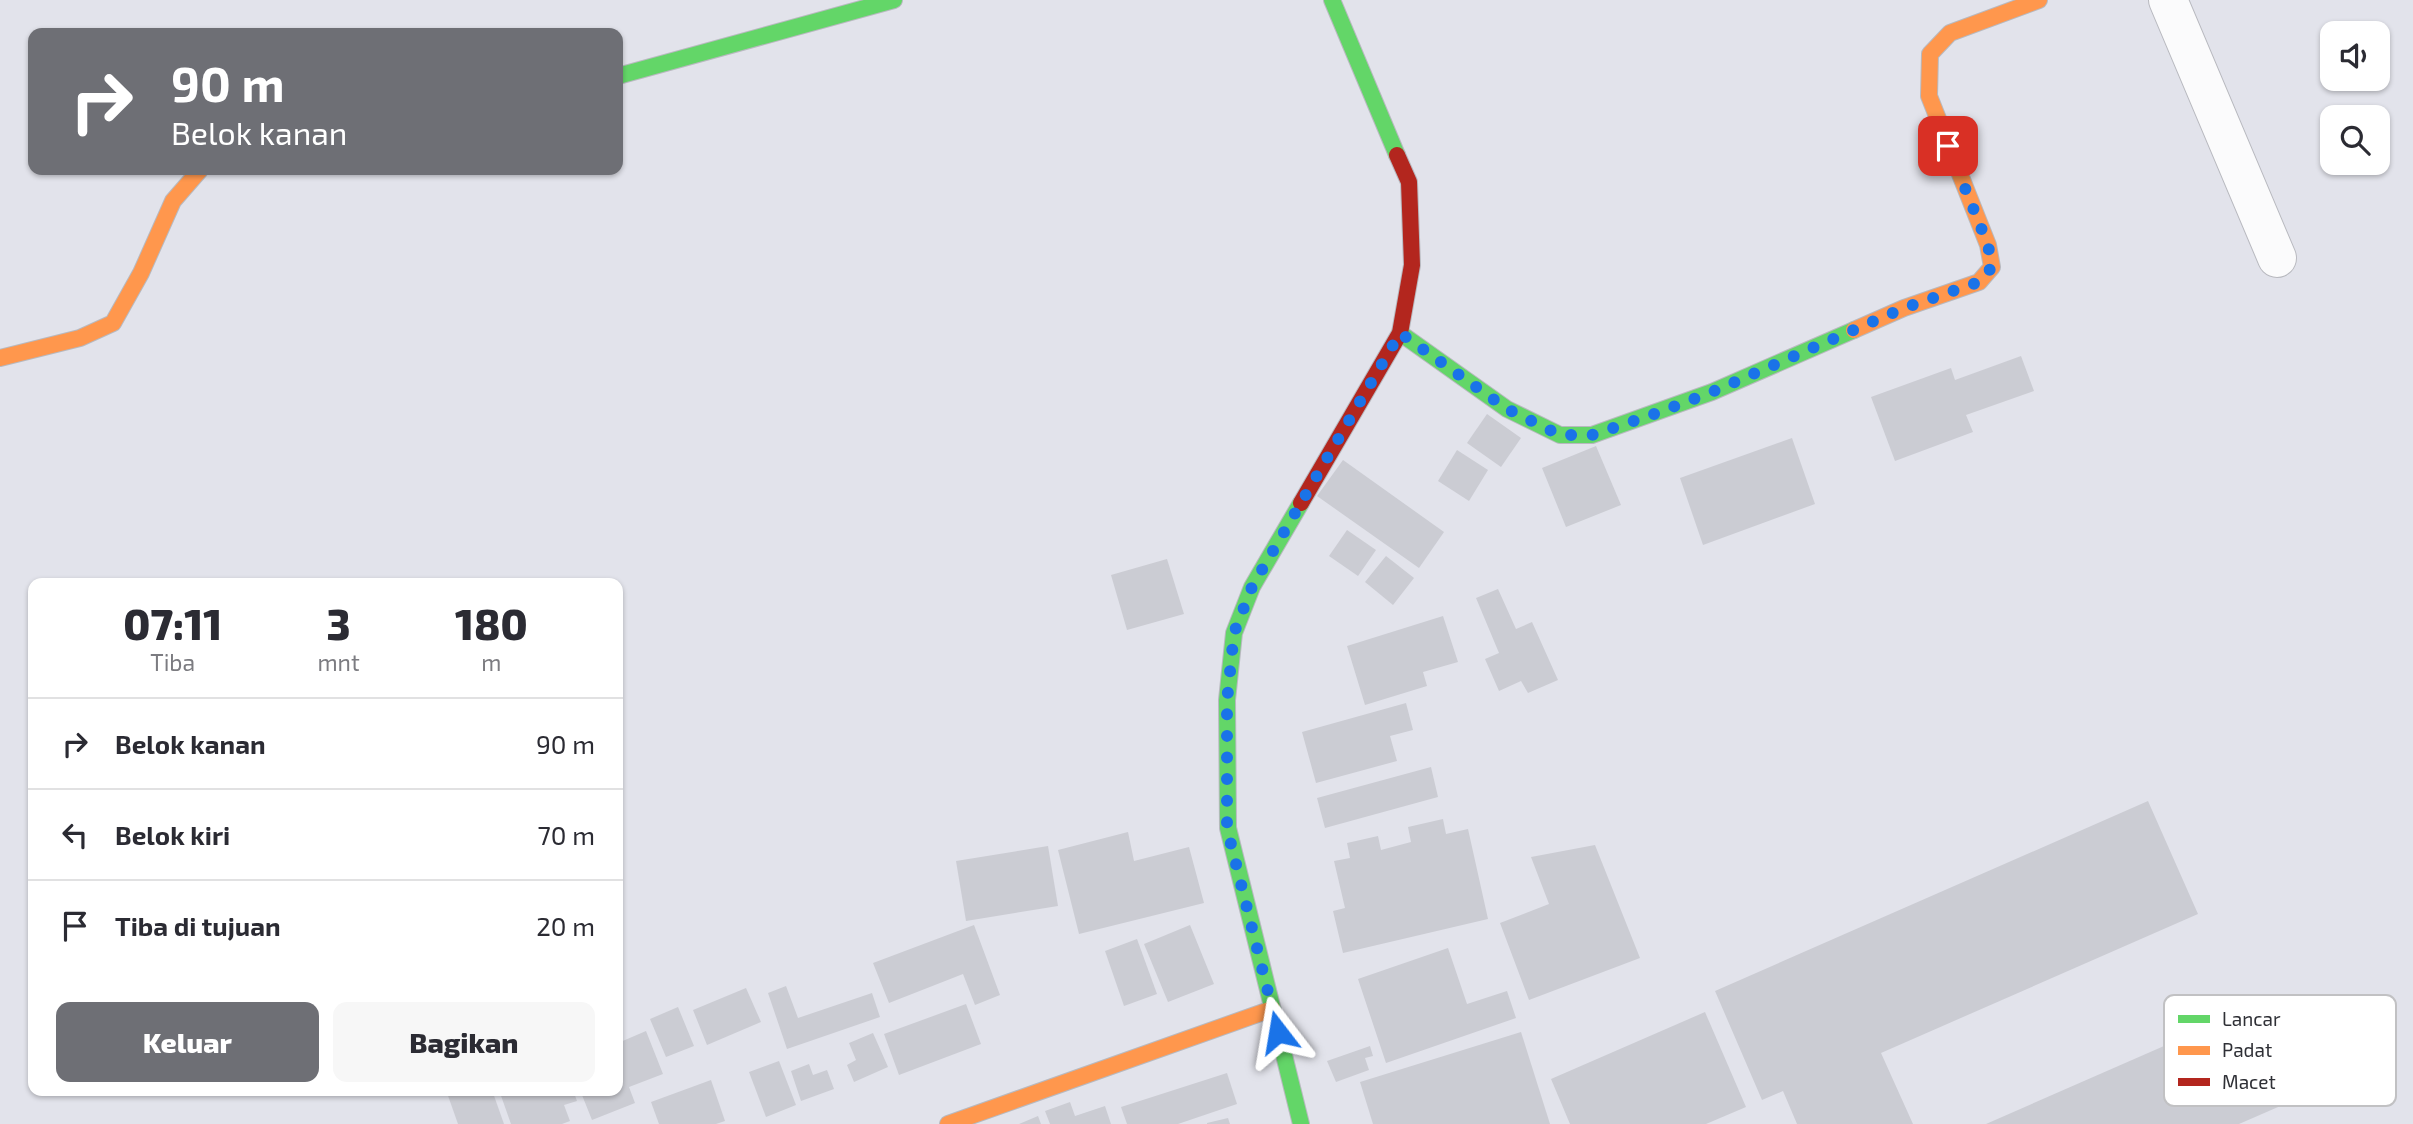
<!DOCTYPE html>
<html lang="id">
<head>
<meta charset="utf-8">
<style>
	body { margin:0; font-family:"Exo 2",sans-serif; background:#f7f7f7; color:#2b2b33; height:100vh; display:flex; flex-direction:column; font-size:26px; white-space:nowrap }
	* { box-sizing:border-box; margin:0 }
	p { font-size:23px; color:#7c7c81 }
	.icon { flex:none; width:38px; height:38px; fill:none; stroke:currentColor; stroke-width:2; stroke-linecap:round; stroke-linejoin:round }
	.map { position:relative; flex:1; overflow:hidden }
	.side { position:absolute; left:28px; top:578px; width:595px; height:518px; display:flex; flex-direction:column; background:#fff; border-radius:14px; box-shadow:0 2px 5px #0004 }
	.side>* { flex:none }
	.hud { position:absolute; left:28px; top:28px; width:595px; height:147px; border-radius:14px; box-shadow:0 2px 5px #0004; background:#6e6f75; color:#fff; overflow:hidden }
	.tools { position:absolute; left:2320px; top:21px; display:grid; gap:14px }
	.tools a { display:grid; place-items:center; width:70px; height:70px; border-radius:14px; background:#fff; box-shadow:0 2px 5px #0004; font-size:35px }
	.pin { position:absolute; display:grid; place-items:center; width:60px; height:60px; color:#fff; margin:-30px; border-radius:14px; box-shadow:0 4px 10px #0006 }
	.me { position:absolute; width:77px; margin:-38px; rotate:346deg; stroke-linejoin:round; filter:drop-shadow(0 0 5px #0008) }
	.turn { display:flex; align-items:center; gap:24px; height:147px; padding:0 28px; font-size:32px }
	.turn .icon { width:91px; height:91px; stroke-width:2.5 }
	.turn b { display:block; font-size:49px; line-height:60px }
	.eta { display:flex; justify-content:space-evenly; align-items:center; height:119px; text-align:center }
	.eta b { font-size:42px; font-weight:800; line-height:49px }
	.action { display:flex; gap:14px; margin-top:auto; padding:14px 28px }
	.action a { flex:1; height:80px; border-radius:14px; background:#6e6f75; color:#fff; font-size:28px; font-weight:800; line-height:80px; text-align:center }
	.action a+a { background:#f7f7f7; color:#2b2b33 }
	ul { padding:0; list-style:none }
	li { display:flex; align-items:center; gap:21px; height:91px; padding:0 28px; border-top:2px solid #e1e1e2 }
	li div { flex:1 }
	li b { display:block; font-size:26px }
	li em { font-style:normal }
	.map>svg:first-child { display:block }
</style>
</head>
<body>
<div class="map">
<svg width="2413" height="1124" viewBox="0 0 2413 1124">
	<rect width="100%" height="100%" fill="#e2e3eb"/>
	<g fill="#cbccd3">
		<polygon points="2021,356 2034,391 1966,415 1973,432 1895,461 1871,397 1951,368 1955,380"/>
		<polygon points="1487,414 1521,438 1501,467 1467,443"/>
		<polygon points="1792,438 1815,504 1703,545 1680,478"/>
		<polygon points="1596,446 1621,505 1566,527 1542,468"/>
		<polygon points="1457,450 1488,470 1469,501 1438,481"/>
		<polygon points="1343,460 1444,532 1419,568 1317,496"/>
		<polygon points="1347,530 1376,550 1358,576 1329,556"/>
		<polygon points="1386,556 1414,578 1393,605 1365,582"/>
		<polygon points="1167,559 1184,614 1127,630 1111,575"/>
		<polygon points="1498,589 1516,629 1532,622 1558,680 1528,693 1521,681 1499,691 1485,659 1499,653 1476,598"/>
		<polygon points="1443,616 1458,662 1423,672 1427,686 1365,705 1347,646"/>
		<polygon points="1406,703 1413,730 1390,736 1397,761 1316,783 1302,732"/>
		<polygon points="1431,767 1438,797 1325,828 1317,798"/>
		<polygon points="2148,801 2198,914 1881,1053 1913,1124 1797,1124 1783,1091 1762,1100 1715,991"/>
		<polygon points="1443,819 1446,834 1468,829 1488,919 1343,953 1333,911 1345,908 1334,861 1350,858 1347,843 1378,836 1381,850 1411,842 1408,827"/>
		<polygon points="1128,832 1134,861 1189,847 1204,903 1079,934 1058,850"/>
		<polygon points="1595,845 1640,958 1529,1000 1500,923 1549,904 1531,857"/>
		<polygon points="1048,846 1058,906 966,921 956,861"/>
		<polygon points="974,925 1000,995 975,1005 963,974 889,1003 873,963"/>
		<polygon points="1190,925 1214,984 1168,1002 1144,944"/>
		<polygon points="1137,939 1157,994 1124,1006 1105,951"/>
		<polygon points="1448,948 1467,1004 1507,991 1516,1018 1386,1063 1358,979"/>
		<polygon points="786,986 798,1018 872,993 880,1017 787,1049 768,993"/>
		<polygon points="746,988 761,1022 707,1045 693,1010"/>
		<polygon points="966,1004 981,1044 899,1075 884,1034"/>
		<polygon points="678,1007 694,1046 666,1057 650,1019"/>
		<polygon points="2244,1011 2285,1104 2239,1124 1986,1124"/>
		<polygon points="1705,1012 1746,1107 1706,1124 1570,1124 1551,1079"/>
		<polygon points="646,1031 663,1074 629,1087 635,1103 592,1120 580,1090 618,1090 618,1043"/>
		<polygon points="1521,1032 1550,1124 1373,1124 1360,1082"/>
		<polygon points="873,1033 888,1067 854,1082 847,1065 856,1060 849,1043"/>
		<polygon points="1370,1046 1373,1056 1365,1058 1369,1070 1336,1082 1327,1061"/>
		<polygon points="779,1061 796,1105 766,1117 749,1072"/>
		<polygon points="809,1064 813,1075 827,1070 834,1089 801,1101 791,1071"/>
		<polygon points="1227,1073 1237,1104 1178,1124 1127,1124 1121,1107"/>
		<polygon points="711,1080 725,1121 716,1124 659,1124 651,1102"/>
		<polygon points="446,1090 492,1090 504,1124 458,1124"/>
		<polygon points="499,1090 573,1090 577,1101 564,1105 570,1121 562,1124 511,1124"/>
		<polygon points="1070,1102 1075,1116 1105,1106 1111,1124 1050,1124 1045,1111"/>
		<polygon points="1038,1116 1041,1124 1019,1124"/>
		<polygon points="1228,1118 1230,1124 1207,1124 1207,1123"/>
	</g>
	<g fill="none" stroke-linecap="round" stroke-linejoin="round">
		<g stroke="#b8b9bf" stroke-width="40">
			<polyline id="street" points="2168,0 2277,258"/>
		</g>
		<g stroke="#b8b9bf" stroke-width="18">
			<g id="fast">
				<polyline points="1332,0 1397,155"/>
				<polyline points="618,76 894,0"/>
				<polyline points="1400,333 1507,409 1560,435 1592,435 1712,392 1854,330"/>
				<polyline points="1301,1124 1228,828 1227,700 1234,633 1252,587 1301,503"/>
			</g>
		</g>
		<g stroke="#b8b9bf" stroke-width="18">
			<g id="slow">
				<polyline points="1854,330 1904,308 1979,282 1992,267 1988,245 1929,96 1930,54 1950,33 2039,0"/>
				<polyline points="0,358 80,338 113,323 141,273 173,201 200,170"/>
				<polyline points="948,1124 1272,1009"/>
			</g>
		</g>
		<g stroke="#b8b9bf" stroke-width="18">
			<polyline id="jam" points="1301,503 1400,333 1412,265 1409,182 1397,155"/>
		</g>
		<use href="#street" stroke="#fbfbfc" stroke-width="38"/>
		<use href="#fast" stroke="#63d668" stroke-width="16"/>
		<use href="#slow" stroke="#ff974d" stroke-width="16"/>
		<use href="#jam" stroke="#b3261e" stroke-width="16"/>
	</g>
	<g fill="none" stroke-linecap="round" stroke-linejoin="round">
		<polyline stroke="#1a73e8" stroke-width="12" stroke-dasharray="0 21.6" points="1278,1032 1227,828 1227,701 1234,633 1252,587 1400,333 1507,409 1560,435 1592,435 1649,416 1712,392 1904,308 1979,282 1992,267 1988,245 1948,146"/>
	</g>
	<rect x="2164" y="995" width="232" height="111" rx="10" fill="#fff" stroke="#c1c1c3" stroke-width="2"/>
	<rect x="2178" y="1015" width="32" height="8" fill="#63d668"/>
	<rect x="2178" y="1046" width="32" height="9" fill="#ff974d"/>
	<rect x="2178" y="1078" width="32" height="8" fill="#b3261e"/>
	<g font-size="19" fill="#2f3036">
		<text x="2222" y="1026">Lancar</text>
		<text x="2222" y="1057">Padat</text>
		<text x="2222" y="1089">Macet</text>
	</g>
</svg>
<div class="tools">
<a><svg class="icon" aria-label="sound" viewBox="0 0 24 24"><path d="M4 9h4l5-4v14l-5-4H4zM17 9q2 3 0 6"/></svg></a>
<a><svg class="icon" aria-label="search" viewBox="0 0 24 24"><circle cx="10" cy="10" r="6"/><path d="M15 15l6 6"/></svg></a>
</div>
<div class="pin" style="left:1948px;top:146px;background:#d93025"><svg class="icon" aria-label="arrive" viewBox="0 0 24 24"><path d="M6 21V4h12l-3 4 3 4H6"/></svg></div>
<svg class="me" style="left:1278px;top:1032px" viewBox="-20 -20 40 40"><path d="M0-17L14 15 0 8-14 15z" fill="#1a73e8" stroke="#fff" stroke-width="4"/></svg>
<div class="hud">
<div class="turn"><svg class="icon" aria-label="right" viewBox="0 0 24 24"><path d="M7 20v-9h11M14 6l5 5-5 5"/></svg><div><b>90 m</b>Belok kanan</div></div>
</div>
<section class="side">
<div class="eta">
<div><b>07:11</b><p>Tiba</p></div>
<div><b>3</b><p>mnt</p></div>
<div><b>180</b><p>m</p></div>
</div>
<ul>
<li><svg class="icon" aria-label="right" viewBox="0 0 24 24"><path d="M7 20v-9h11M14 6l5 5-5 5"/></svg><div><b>Belok kanan</b></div><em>90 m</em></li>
<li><svg class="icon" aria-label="left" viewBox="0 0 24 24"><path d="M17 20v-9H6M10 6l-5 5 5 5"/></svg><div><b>Belok kiri</b></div><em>70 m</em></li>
<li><svg class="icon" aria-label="arrive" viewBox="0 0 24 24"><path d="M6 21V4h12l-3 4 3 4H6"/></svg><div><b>Tiba di tujuan</b></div><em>20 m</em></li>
</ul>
<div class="action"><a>Keluar</a><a>Bagikan</a></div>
</section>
</div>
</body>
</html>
